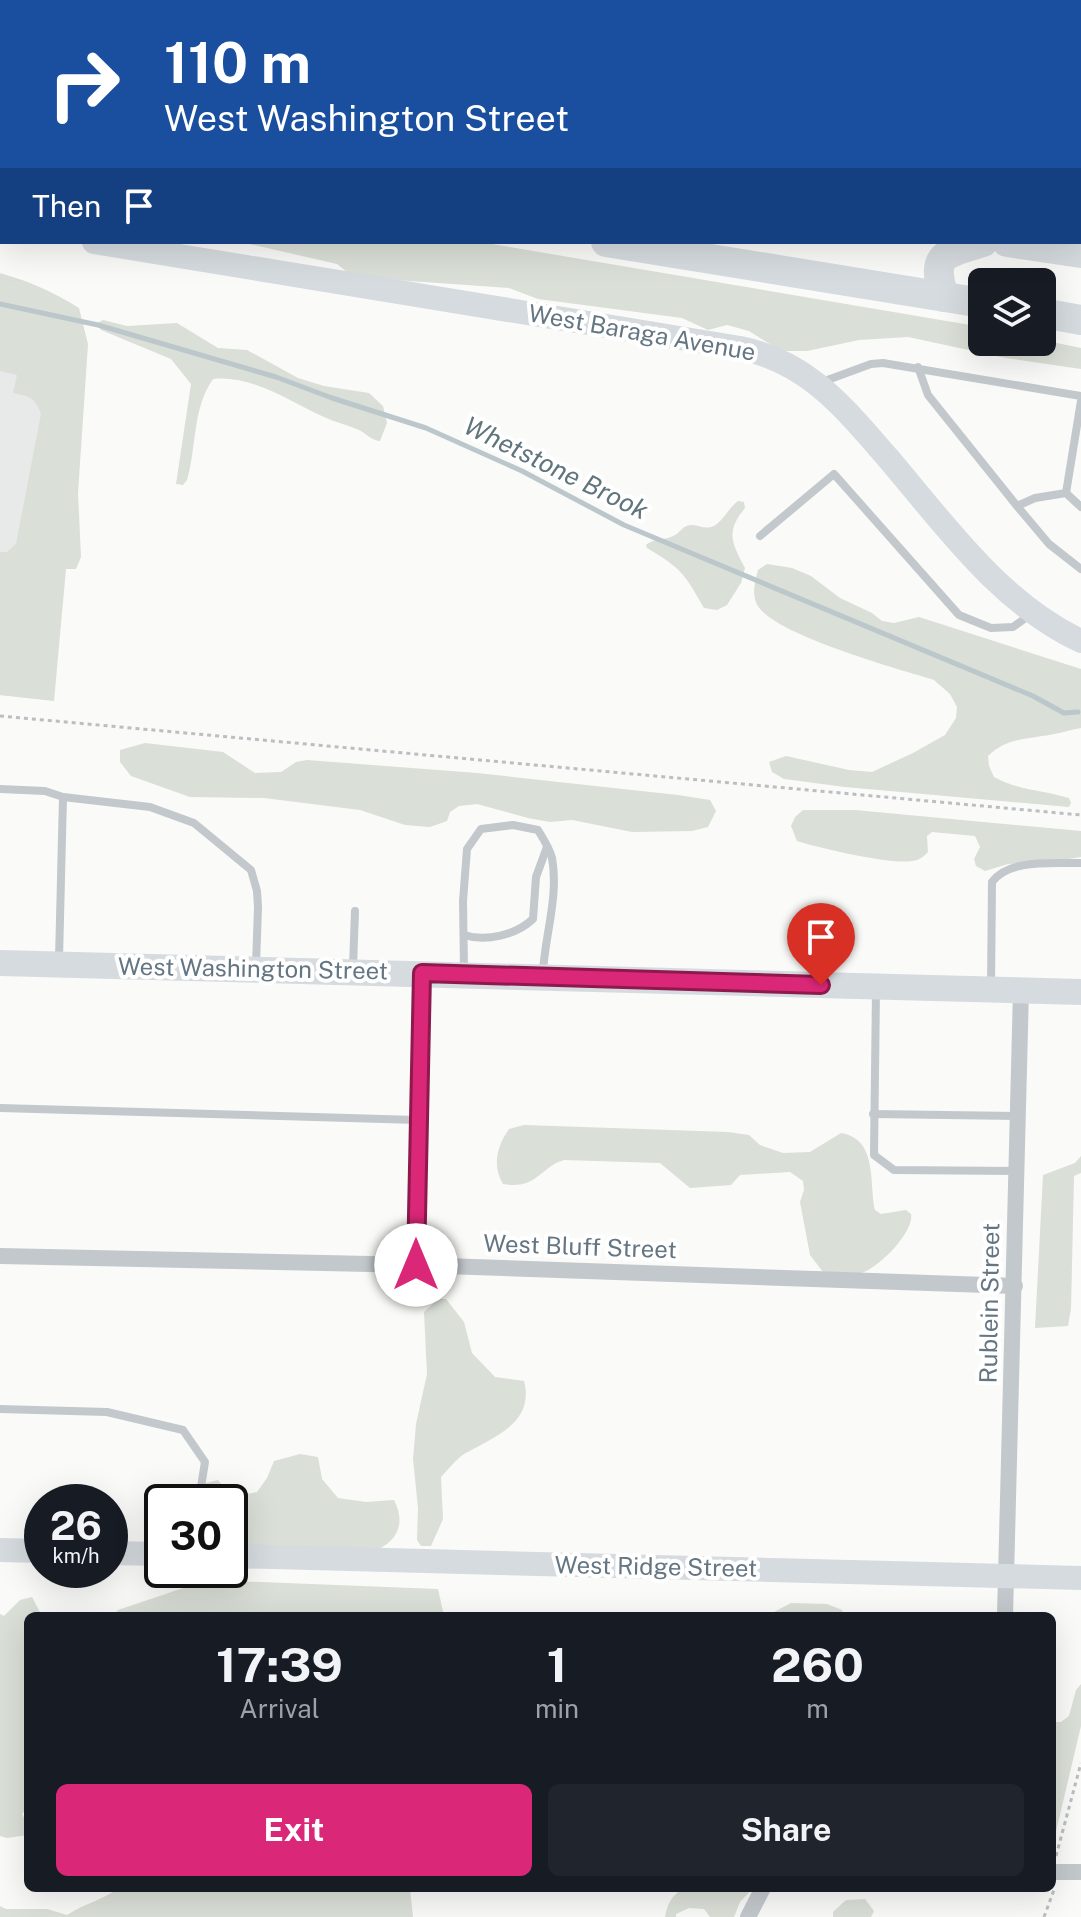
<!DOCTYPE html>
<html lang="en">
<head>
<meta charset="utf-8">
<style>
	body { margin:0; font-family:"Public Sans",sans-serif; background:#20242c; color:#f1f3f6; height:100vh; display:flex; flex-direction:column; font-size:30px; white-space:nowrap }
	* { box-sizing:border-box; margin:0 }
	p { font-size:26px; color:#9ea1a6 }
	.icon { flex:none; width:44px; height:44px; fill:none; stroke:currentColor; stroke-width:2; stroke-linecap:round; stroke-linejoin:round }
	.map { position:relative; flex:1; overflow:hidden }
	.sheet { position:absolute; left:24px; top:1612px; width:1032px; height:280px; display:flex; flex-direction:column; background:#171b24; border-radius:12px; box-shadow:0 8px 32px #0002 }
	.sheet>* { flex:none }
	.guide { position:absolute; left:0px; top:0px; width:1082px; height:244px; box-shadow:0 8px 32px #0002; background:#1a4fa0; color:#fff; overflow:hidden }
	.fabs { position:absolute; left:968px; top:268px; display:grid; gap:16px }
	.fabs a { display:grid; place-items:center; width:88px; height:88px; border-radius:12px; background:#171b24; box-shadow:0 8px 32px #0002; font-size:40px }
	.speed { position:absolute; left:24px; top:1484px; display:flex; gap:16px; font-size:40px; font-weight:700; text-align:center }
	.speed>* { display:grid; place-content:center; width:104px; height:104px; border-radius:50%; background:#171b24; box-shadow:0 8px 32px #0002; line-height:1 }
	.speed small { font-size:20px; font-weight:400 }
	.speed .limit { border:4px solid #111; border-radius:12px; background:#fff; color:#111 }
	.pin { position:absolute; display:grid; place-items:center; width:68px; height:68px; color:#fff; margin:-82px -34px; border-radius:50% 50% 50% 0; rotate:-45deg; box-shadow:0 0 8px #0007 }
	.pin .icon { rotate:45deg }
	.me { position:absolute; width:88px; margin:-44px; rotate:0deg; stroke-linejoin:round; filter:drop-shadow(0 0 6px #0008) }
	.turn { display:flex; align-items:center; gap:28px; height:168px; padding:0 32px; font-size:36px }
	.turn .icon { width:104px; height:104px; stroke-width:2.5 }
	.turn b { display:block; font-size:56px; line-height:68px }
	.then { display:flex; align-items:center; height:76px; padding:0 32px; background:#0003; gap:16px; font-size:30px }
	.eta { display:flex; justify-content:space-evenly; align-items:center; height:136px; text-align:center }
	.eta b { font-size:48px; font-weight:700; line-height:56px }
	.button { display:flex; gap:16px; margin-top:auto; padding:16px 32px }
	.button a { flex:1; height:92px; border-radius:12px; background:#db2777; color:#fff; font-size:32px; font-weight:700; line-height:92px; text-align:center }
	.button a+a { background:#20242c; color:#f1f3f6 }
	.map>svg:first-child { display:block }
</style>
</head>
<body>
<div class="map">
<svg width="1081" height="1917" viewBox="0 0 1081 1917">
	<rect width="100%" height="100%" fill="#fafaf8"/>
	<polygon fill="#e8e9e9" points="0,322 60,389 47,700 0,695"/>
	<g fill="#dadfd7">
		<polygon points="0,0 955,0 2,2 2,60"/>
		<polygon points="241,242 480,242 982,327 982,342 1042,342 1042,340 1081,348 1081,369 1006,358 908,337 859,340 807,351 781,351 749,331 727,325 708,330 682,318 538,299 509,288 353,277 337,264"/>
		<path d="M0,273C28,281 54,292 79,308L88,344L78,493L81,557L76,569H66L54,701L0,695V552H7L16,544L41,414C36,398 29,396 13,393L17,375L0,371Z"/>
		<path d="M103,320L127,326L177,323L218,348L247,350L298,378L324,386L369,393L383,406L387,423L380,441C371,440 367,434 359,430C347,425 335,422 324,417C289,401 253,375 213,379C192,409 197,446 187,480L183,485L176,484L191,384L171,359L101,330L97,323Z"/>
		<path d="M738,501L744,502L745,508C725,532 732,543 745,568L741,583L727,605L717,610L704,608C684,573 682,569 647,548L646,545C655,537 666,541 675,535C682,531 683,525 692,525C698,525 704,529 711,527C721,525 729,507 738,501Z"/>
		<path d="M767,564L792,568L811,576L840,598L872,613L882,621L894,623L919,617L1081,669V728C1068,730 1055,735 1042,736C1020,740 1006,739 988,756L989,766L994,777C1017,790 1043,790 1069,798L1071,803L1069,807L845,787L784,779L772,772L769,762L786,756L849,770L872,772L913,753L945,735L956,718L957,707L950,694L934,680C898,669 775,635 758,606C751,595 755,582 758,570Z"/>
		<polygon points="145,743 223,752 255,773 281,772 296,762 307,760 477,773 678,795 710,800 716,811 708,827 692,831 632,832 572,820 550,822 528,818 477,804 459,806 450,812 447,821 430,827 405,825 360,810 264,798 190,797 131,776 120,762 120,750"/>
		<path d="M803,810H855L1081,831V857L1056,861L1008,864L985,871L976,866L974,859L980,847L975,836L932,832L927,836L928,852C923,857 920,860 912,861C892,865 819,848 797,841L791,826L795,817Z"/>
		<path d="M524,1125L728,1132L749,1135L760,1145L783,1153L810,1152L841,1133C878,1139 869,1183 875,1210L881,1214L906,1210L911,1214C915,1231 878,1269 861,1273C850,1276 835,1273 823,1272L810,1255L800,1202L804,1190L803,1181L790,1172L740,1175L731,1185L690,1188L660,1163L564,1160C540,1167 537,1190 503,1184C492,1165 497,1146 509,1129Z"/>
		<polygon points="1081,1156 1081,1173 1074,1176 1071,1309 1068,1326 1035,1328 1043,1175 1075,1163"/>
		<path d="M438,1299H446L464,1322L472,1353L495,1377L524,1381C535,1424 493,1437 464,1454C455,1460 448,1470 441,1477L443,1519L431,1546H421L417,1540L418,1508L413,1459L416,1424L427,1374L424,1312Z"/>
		<path d="M300,1454L318,1457L322,1479L338,1498L366,1502L394,1500C407,1526 396,1543 370,1553L230,1549V1502H177L190,1487L218,1480L231,1497L257,1492L267,1478L274,1461Z"/>
		<polygon points="207,1580 438,1589 444,1616 114,1616 118,1610"/>
		<polygon points="32,1597 42,1616 28,1616 28,1807 22,1814 28,1825 28,1835 7,1838 0,1836 0,1614 4,1616 20,1600"/>
		<polygon points="791,1603 827,1604 842,1610 844,1616 773,1616 774,1612"/>
		<polygon points="1081,1684 1081,1726 1053,1844 1052,1861 1052,1722 1061,1722 1069,1716 1076,1690"/>
		<path d="M119,1888H410L413,1917H0V1906L6,1909H47L67,1915C84,1904 102,1900 119,1888Z"/>
		<path d="M684,1888H753L740,1902L734,1917H710L704,1909L689,1908L676,1914V1917H665C667,1904 672,1895 684,1888Z"/>
		<polygon points="865,1899 874,1911 871,1917 833,1917 833,1912 846,1900"/>
	</g>
	<g fill="none" stroke-linecap="round" stroke-linejoin="round">
		<polyline stroke="#bbc7cb" stroke-width="5" points="0,304 98,325 276,377 332,398 426,428 522,471 624,525 1033,696 1064,713 1078,712"/>
		<g stroke="#bbbfc2" stroke-width="3" stroke-dasharray="4 4" stroke-linecap="butt">
			<polyline points="0,716 1081,815"/>
			<polyline points="1056,1856 1081,1763"/>
			<polyline points="1044,1917 1055,1887"/>
		</g>
		<g stroke="#c3c8cc" stroke-width="8">
			<polyline points="965,2 971,2"/>
			<polyline points="1080,7 1081,7"/>
			<polyline points="918,367 928,395 1017,506 1049,544 1081,569"/>
			<polyline points="822,382 871,364 883,363 1081,396"/>
			<polyline points="1081,401 1066,493 1081,507"/>
			<polyline points="1017,506 1035,498 1066,493"/>
			<polyline points="760,536 834,474 959,615 991,628 1013,627 1031,614"/>
			<polyline points="0,789 45,791 63,797"/>
			<path d="M464,935C486,942 516,935 533,919L536,877L547,847"/>
			<polyline points="59,959 63,797 150,807 194,823 251,870 257,891 258,907 256,965"/>
			<polyline points="353,967 355,911"/>
			<path d="M464,970L463,901L467,849L481,829L513,825L538,830C543,838 550,849 552,858C559,896 545,935 543,972"/>
			<path d="M991,987L992,882C1010,858 1054,864 1081,863"/>
			<polyline points="876,991 874,1155 894,1170 1017,1171"/>
			<polyline points="0,1108 417,1120"/>
			<polyline points="873,1114 1019,1116"/>
			<polyline points="0,1409 107,1412 183,1430 205,1462 201,1487 190,1502"/>
			<polyline points="155,1550 162,1524"/>
		</g>
		<g stroke="#c3c8cc" stroke-width="16">
			<polyline points="0,1256 416,1265 1015,1286"/>
			<polyline points="416,1265 422,973"/>
			<polyline points="1005,1616 1021,990"/>
			<polyline points="1052,1872 1081,1872"/>
			<polyline points="748,1917 763,1888"/>
		</g>
		<g stroke="#d6dbdf" stroke-width="24">
			<polyline points="0,227 2,227"/>
			<path d="M94,242L740,348C809,362 844,408 888,458C945,525 1000,603 1081,641"/>
			<polyline points="0,1550 42,1551"/>
			<polyline points="110,1553 162,1554"/>
			<polyline points="230,1556 1081,1578"/>
		</g>
		<polyline stroke="#d6dbdf" stroke-width="26" points="0,963 1081,992"/>
		<g stroke="#d6dbdf" stroke-width="30">
			<polyline points="0,88 2,88"/>
			<polyline points="0,143 2,144"/>
			<polyline points="606,242 982,303"/>
			<polyline points="1007,242 1081,253"/>
			<path d="M944,297C930,253 945,254 983,242"/>
			<polyline points="1042,313 1081,320"/>
		</g>
	</g>
	<g fill="none" stroke-linecap="round" stroke-linejoin="round">
		<g stroke="#8e194d" stroke-width="20">
			<polyline id="route" points="416,1265 422,973 821,985"/>
		</g>
		<use href="#route" stroke="#db2777" stroke-width="14"/>
	</g>
	<g text-anchor="middle" stroke-width="8" stroke-linejoin="round" paint-order="stroke">
		<g font-size="24" fill="#657683" stroke="#fff">
			<text transform="translate(642 333) rotate(10)" y="8">West Baraga Avenue</text>
			<text transform="translate(253 969) rotate(1)" y="8">West Washington Street</text>
			<text transform="translate(580 1247) rotate(2)" y="8">West Bluff Street</text>
			<text transform="translate(990 1303) rotate(-89)" y="8">Rublein Street</text>
			<text transform="translate(656 1567) rotate(1)" y="8">West Ridge Street</text>
		</g>
		<g font-size="26" font-style="italic" fill="#60757c" stroke="#fff">
			<text transform="translate(556 468) rotate(26)" y="9">Whetstone Brook</text>
		</g>
	</g>
</svg>
<div class="fabs">
<a><svg class="icon" aria-label="layers" viewBox="0 0 24 24"><path d="M12 4l9 5-9 5-9-5zM3 14l9 5 9-5"/></svg></a>
</div>
<div class="speed"><div>26<small>km/h</small></div><div class="limit">30</div></div>
<div class="pin" style="left:821px;top:985px;background:#d93025"><svg class="icon" aria-label="arrive" viewBox="0 0 24 24"><path d="M6 21V4h12l-3 4 3 4H6"/></svg></div>
<svg class="me" style="left:416px;top:1265px" viewBox="-20 -20 40 40"><circle r="19" fill="#fff"/><path d="M0-13L10 11 0 6-10 11z" fill="#db2777"/></svg>
<div class="guide">
<div class="turn"><svg class="icon" aria-label="right" viewBox="0 0 24 24"><path d="M7 20v-9h11M14 6l5 5-5 5"/></svg><div><b>110 m</b>West Washington Street</div></div>
<div class="then">Then<svg class="icon" aria-label="arrive" viewBox="0 0 24 24"><path d="M6 21V4h12l-3 4 3 4H6"/></svg></div>
</div>
<section class="sheet">
<div class="eta">
<div><b>17:39</b><p>Arrival</p></div>
<div><b>1</b><p>min</p></div>
<div><b>260</b><p>m</p></div>
</div>
<div class="button"><a>Exit</a><a>Share</a></div>
</section>
</div>
</body>
</html>
